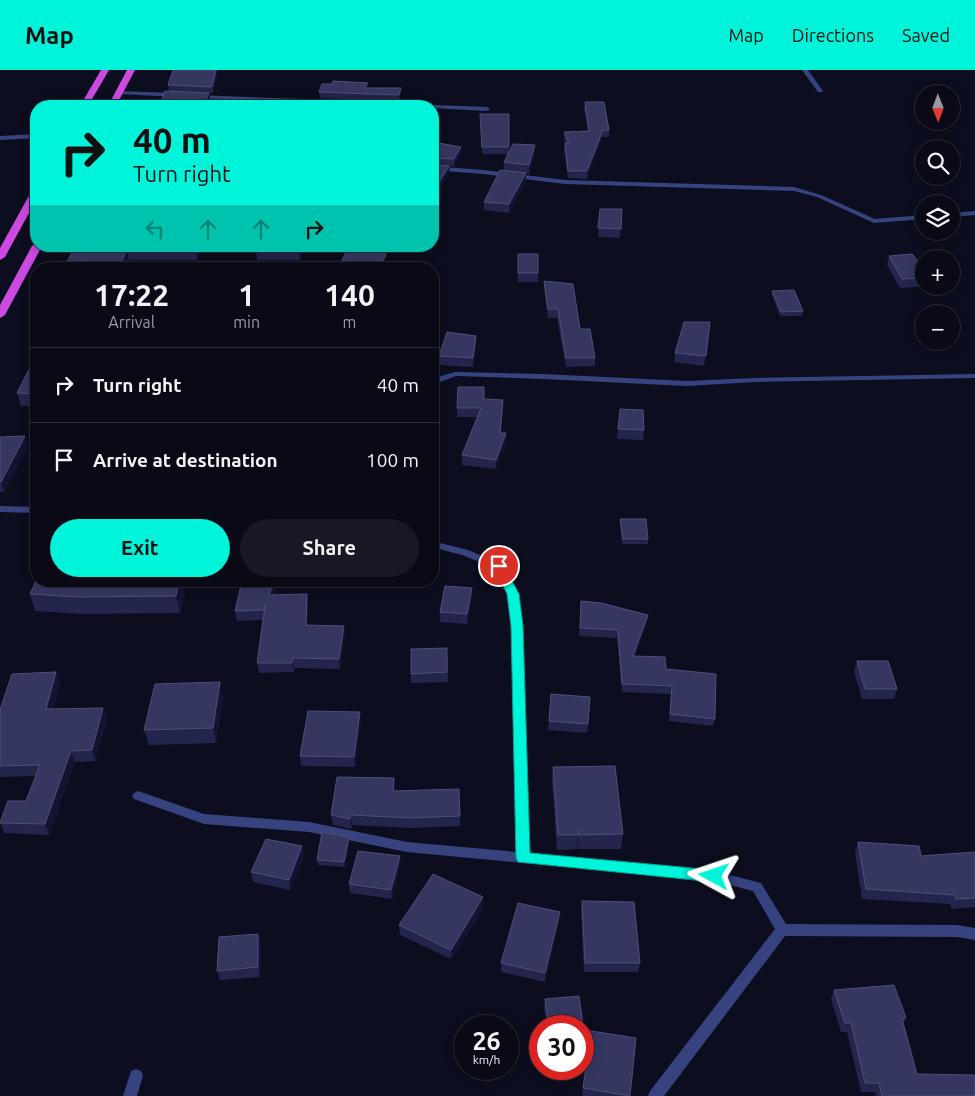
<!DOCTYPE html>
<html lang="en">
<head>
<meta charset="utf-8">
<style>
	body { margin:0; font-family:Ubuntu,sans-serif; background:#171823; color:#f1f3f6; height:100vh; display:flex; flex-direction:column; font-size:19px; white-space:nowrap }
	* { box-sizing:border-box; margin:0 }
	p { font-size:16px; color:#999aa1 }
	.icon { flex:none; width:28px; height:28px; fill:none; stroke:currentColor; stroke-width:2; stroke-linecap:round; stroke-linejoin:round }
	.map { position:relative; flex:1; overflow:hidden }
	.drawer { position:absolute; left:30px; top:192px; width:409px; height:325px; display:flex; flex-direction:column; background:#090a16; border-radius:20px; box-shadow:0 2px 12px #0003,0 0 0 1px #292b35 }
	.drawer>* { flex:none }
	.hud { position:absolute; left:30px; top:30px; width:409px; height:152px; border-radius:20px; box-shadow:0 2px 12px #0003,0 0 0 1px #292b35; background:#00f4da; color:#111; overflow:hidden }
	.needle { width:32px; rotate:179deg }
	.tools { position:absolute; left:915px; top:15px; display:grid; gap:10px }
	.tools a { display:grid; place-items:center; width:45px; height:45px; border-radius:50%; background:#090a16; box-shadow:0 2px 12px #0003,0 0 0 1px #292b35; font-size:25px }
	.speed { position:absolute; left:454px; top:945px; display:flex; gap:10px; font-size:25px; font-weight:700; text-align:center }
	.speed>* { display:grid; place-content:center; width:65px; height:65px; border-radius:50%; background:#090a16; box-shadow:0 2px 12px #0003,0 0 0 1px #292b35; line-height:1 }
	.speed small { font-size:12px; font-weight:400 }
	.speed .limit { border:8px solid #d22; background:#fff; color:#111 }
	.pin { position:absolute; display:grid; place-items:center; width:42px; height:42px; color:#fff; margin:-21px; border:2px solid #fff; border-radius:50%; box-shadow:0 1px 5px #0007 }
	.me { position:absolute; width:55px; margin:-28px; rotate:275deg; stroke-linejoin:round; filter:drop-shadow(0 0 4px #0008) }
	.turn { display:flex; align-items:center; gap:18px; height:105px; padding:0 20px; font-size:22px }
	.turn .icon { width:65px; height:65px; stroke-width:2.5 }
	.turn b { display:block; font-size:35px; line-height:42px }
	.lanes { display:flex; align-items:center; height:48px; padding:0 20px; background:#0003; justify-content:center; gap:25px; direction:ltr }
	.lanes .off { opacity:.35 }
	.eta { display:flex; justify-content:space-evenly; align-items:center; height:85px; text-align:center }
	.eta b { font-size:30px; font-weight:700; line-height:35px }
	.primary-button { display:flex; gap:10px; margin-top:auto; padding:10px 20px }
	.primary-button a { flex:1; height:58px; border-radius:30px; background:#00f4da; color:#111; font-size:20px; font-weight:700; line-height:58px; text-align:center }
	.primary-button a+a { background:#171823; color:#f1f3f6 }
	ul { padding:0; list-style:none }
	li { display:flex; align-items:center; gap:15px; height:75px; padding:0 20px; border-top:1px solid #292b35 }
	li div { flex:1 }
	li b { display:block; font-size:19px }
	li em { font-style:normal }
	header { display:flex; align-items:center; gap:30px; box-sizing:border-box; height:70px; padding:0 25px; background:#00f4da; color:#111 }
	header strong { font-size:24px }
	nav { display:flex; gap:28px; margin-inline-start:auto; font-size:18px }
	.map>svg:first-child { display:block }
</style>
</head>
<body>
<header>
<strong>Map</strong>
<nav><a>Map</a><a>Directions</a><a>Saved</a></nav>
</header>
<div class="map">
<svg width="975" height="1026" viewBox="0 0 975 1026">
	<rect width="100%" height="100%" fill="#0c0d1e"/>
	<g fill="none" stroke-linecap="round" stroke-linejoin="round">
		<g fill="#37437e" fill-rule="evenodd">
			<polygon points="802,0 808,0 823,21 822,22 818,22"/>
			<polygon points="117,21 178,23 181,25 178,27 119,24 116,22"/>
			<polygon points="196,25 331,30 334,32 331,34 198,28 196,27"/>
			<polygon points="383,33 487,37 490,39 487,41 432,38 432,36 385,36 382,34"/>
			<polygon points="36,64 36,68 0,70 0,66"/>
			<polygon points="432,96 483,100 565,110 794,117 821,125 875,149 924,145 924,149 874,153 817,127 794,121 565,114 483,104 432,100"/>
			<polygon points="975,141 975,145 951,147 951,143"/>
			<polygon points="432,471 468,480 502,494 518,524 522,557 529,783 714,801 757,812 761,813 786,854 957,855 975,858 975,870 957,867 785,866 664,1026 648,1026 650,1021 775,859 753,821 714,811 407,782 309,762 204,754 134,729 132,726 134,723 138,721 204,744 309,752 407,772 517,782 512,557 508,524 495,498 462,485 432,477"/>
			<polygon points="136,999 141,1001 143,1006 137,1026 123,1026 131,1001"/>
		</g>
		<g fill="#37437e" fill-rule="evenodd">
			<polygon points="455,302 543,304 687,311 755,308 975,304 975,308 755,312 687,316 543,309 456,306 440,312 432,317 432,310 434,308"/>
			<polygon points="0,436 36,437 36,443 0,442"/>
		</g>
		<g fill="#cc4ae2" fill-rule="evenodd">
			<polygon points="101,0 109,0 88,36 80,36"/>
			<polygon points="127,0 135,0 116,36 108,36"/>
			<polygon points="36,119 36,130 5,187 0,190 0,178 31,122"/>
			<polygon points="36,173 36,176 42,176 5,245 0,248 0,235 32,176"/>
		</g>
	</g>
	<g fill="#24254c">
		<polygon points="218,0 213,23 169,21 168,15"/>
		<polygon points="368,18 401,18 401,24 399,31 320,28 319,22"/>
		<polygon points="585,32 609,60 609,67 602,67 587,109 568,108 564,80 565,73 566,73 564,69 564,62 588,61 584,39"/>
		<polygon points="509,44 509,83 535,75 535,84 529,104 526,103 526,111 509,143 484,140 484,132 504,100 504,92 508,84 482,84 480,51"/>
		<polygon points="433,72 461,77 461,84 454,96 432,95"/>
		<polygon points="600,139 622,139 620,168 598,167"/>
		<polygon points="75,176 200,176 197,190 129,190 125,199 69,199 67,192"/>
		<polygon points="303,176 300,190 257,190 256,178"/>
		<polygon points="518,184 538,203 538,212 518,212"/>
		<polygon points="889,186 924,198 924,216 929,216 900,218 887,195"/>
		<polygon points="544,211 580,259 595,288 595,296 566,297 557,248 548,248 544,219"/>
		<polygon points="772,221 803,241 802,246 780,246 772,225"/>
		<polygon points="710,252 704,296 674,292 675,283"/>
		<polygon points="476,266 476,275 473,297 440,295 439,286"/>
		<polygon points="36,286 36,336 21,336 17,323"/>
		<polygon points="484,329 503,339 501,363 506,363 506,373 496,399 462,395 462,385 477,347 457,347 457,338"/>
		<polygon points="620,339 644,360 643,370 617,369"/>
		<polygon points="0,367 28,376 4,422 0,422"/>
		<polygon points="620,449 648,469 648,474 622,474 620,454"/>
		<polygon points="36,511 187,511 180,543 82,544 35,541 30,524"/>
		<polygon points="242,511 279,511 274,525 307,524 308,533 307,555 345,566 340,599 294,598 294,602 259,603 257,593 263,550 237,551 235,541"/>
		<polygon points="472,527 467,554 440,552 440,542"/>
		<polygon points="581,531 648,545 647,552 635,586 666,599 715,649 713,656 669,651 671,624 622,622 617,568 579,566"/>
		<polygon points="447,578 448,612 411,613 411,604"/>
		<polygon points="857,591 897,619 894,629 862,629 854,601"/>
		<polygon points="56,602 60,613 53,639 107,649 95,691 75,692 49,765 4,763 0,752 26,731 36,706 0,707 0,640"/>
		<polygon points="223,627 216,673 149,675 144,660"/>
		<polygon points="549,651 588,654 587,663 548,660"/>
		<polygon points="361,652 355,697 301,696 300,686"/>
		<polygon points="553,697 623,764 621,779 578,779 578,774 577,779 557,780 552,712"/>
		<polygon points="394,708 395,721 459,719 460,756 411,758 352,755 352,759 333,755 331,745"/>
		<polygon points="349,772 345,797 318,795 317,790"/>
		<polygon points="858,772 921,786 975,782 975,837 952,839 950,834 862,829 855,782"/>
		<polygon points="302,776 304,786 290,820 253,812 251,802"/>
		<polygon points="400,796 392,829 350,823 349,814"/>
		<polygon points="582,831 640,893 638,902 584,902 581,841"/>
		<polygon points="484,837 451,889 400,865 399,855"/>
		<polygon points="559,851 545,912 501,902 501,893"/>
		<polygon points="261,873 260,907 220,910 217,901"/>
		<polygon points="834,920 906,948 903,954 917,1004 975,1026 876,1026 875,1022 861,1022 847,962 841,962 831,929"/>
		<polygon points="579,926 585,969 584,978 582,978 582,956 547,956 544,938 545,929"/>
		<polygon points="591,961 630,1026 582,1026"/>
	</g>
	<g fill="#131432">
		<polygon points="216,0 218,0 213,23 212,17"/>
		<polygon points="401,18 401,24 399,31 399,25"/>
		<polygon points="209,23 210,30 207,36 203,36"/>
		<polygon points="603,60 602,67 587,109 587,101"/>
		<polygon points="535,75 535,84 529,104 529,95"/>
		<polygon points="461,77 461,84 454,96 454,89"/>
		<polygon points="449,96 450,103 432,131 432,124"/>
		<polygon points="526,103 526,111 509,143 509,134"/>
		<polygon points="196,176 200,176 197,190 196,180"/>
		<polygon points="299,176 303,176 300,190 299,178"/>
		<polygon points="127,180 129,190 125,199 118,199"/>
		<polygon points="387,180 387,188 384,199 380,199"/>
		<polygon points="476,266 476,275 473,297 473,288"/>
		<polygon points="506,363 506,373 496,399 496,390"/>
		<polygon points="25,366 28,376 4,422 1,412"/>
		<polygon points="179,511 187,511 180,543 176,526"/>
		<polygon points="274,511 279,511 271,535 269,525"/>
		<polygon points="472,518 472,527 467,554 467,544"/>
		<polygon points="307,524 308,533 307,565 306,555"/>
		<polygon points="648,545 647,552 632,593 633,586"/>
		<polygon points="344,556 345,566 340,599 339,589"/>
		<polygon points="293,588 294,598 294,602 292,593"/>
		<polygon points="56,602 60,613 50,650 46,639"/>
		<polygon points="220,612 223,627 216,673 213,658"/>
		<polygon points="103,638 107,649 95,691 92,680"/>
		<polygon points="360,642 361,652 355,697 354,687"/>
		<polygon points="71,681 75,692 49,765 45,754"/>
		<polygon points="394,708 395,718 394,731 393,721"/>
		<polygon points="351,745 352,755 352,759 350,749"/>
		<polygon points="579,760 578,774 577,779 578,765"/>
		<polygon points="349,767 349,772 345,797 344,792"/>
		<polygon points="302,776 304,786 290,820 289,810"/>
		<polygon points="400,786 400,796 392,829 391,820"/>
		<polygon points="483,827 484,837 451,889 451,880"/>
		<polygon points="560,842 559,851 545,912 545,903"/>
		<polygon points="258,864 261,873 260,907 258,897"/>
	</g>
	<g fill="#363760" stroke="#4d4f79">
		<polygon points="173,0 216,0 212,17 168,15"/>
		<polygon points="333,11 368,13 365,18 401,18 399,25 319,22 322,14 332,14"/>
		<polygon points="165,21 209,23 203,36 160,36"/>
		<polygon points="318,31 398,34 397,36 316,36"/>
		<polygon points="585,32 604,32 609,60 603,60 587,101 568,101 565,73 569,73 564,62 589,61"/>
		<polygon points="480,44 509,44 509,77 482,77"/>
		<polygon points="433,72 461,77 454,89 432,88"/>
		<polygon points="513,74 535,75 529,95 504,92"/>
		<polygon points="432,95 449,96 432,124"/>
		<polygon points="500,100 526,103 509,134 484,132"/>
		<polygon points="600,139 622,139 621,159 598,158"/>
		<polygon points="75,176 196,176 196,180 127,180 118,199 80,199 86,191 67,192"/>
		<rect x="256" y="176" width="43" height="2"/>
		<polygon points="367,179 387,180 380,199 338,199 347,180 365,182"/>
		<rect x="518" y="184" width="20" height="19"/>
		<polygon points="912,184 924,198 924,208 902,209 889,186"/>
		<polygon points="544,211 573,214 580,259 590,259 595,288 566,288 558,239 548,239"/>
		<polygon points="794,220 803,241 781,242 772,221"/>
		<polygon points="684,252 710,252 706,286 675,283"/>
		<polygon points="447,262 476,266 473,288 439,286"/>
		<polygon points="36,286 36,324 17,323"/>
		<polygon points="458,317 484,317 484,329 503,330 500,363 506,363 496,390 462,385 481,338 457,338"/>
		<polygon points="620,339 643,340 644,360 618,359"/>
		<polygon points="25,366 1,412 0,412 0,367"/>
		<polygon points="620,449 646,449 648,469 623,469"/>
		<polygon points="36,511 179,511 176,526 77,527 30,524"/>
		<polygon points="242,511 274,511 269,525 307,524 306,555 344,556 339,589 293,588 292,593 257,593 265,536 264,540 235,541"/>
		<polygon points="445,516 472,518 467,544 440,542"/>
		<polygon points="581,531 601,533 648,545 633,586 665,587 666,599 716,604 715,649 670,644 672,616 622,614 618,560 580,558"/>
		<polygon points="447,578 447,602 411,604 411,579"/>
		<polygon points="857,591 888,591 897,619 865,619"/>
		<polygon points="56,602 46,639 103,638 92,680 71,681 45,754 0,753 8,731 26,731 40,695 0,696 0,640 12,604"/>
		<polygon points="220,612 213,658 144,660 155,614"/>
		<polygon points="551,624 590,627 588,654 549,651"/>
		<polygon points="308,641 360,642 354,687 300,686"/>
		<polygon points="615,696 623,764 579,765 579,760 578,765 558,765 553,697"/>
		<polygon points="337,707 394,708 393,721 459,719 460,746 410,748 351,745 350,749 331,745"/>
		<polygon points="322,762 349,767 344,792 317,790"/>
		<polygon points="266,769 302,776 289,810 251,802"/>
		<polygon points="858,772 919,776 921,786 975,782 975,828 956,829 954,825 866,819"/>
		<polygon points="358,781 400,786 391,820 349,814"/>
		<polygon points="433,804 483,827 451,880 399,855"/>
		<polygon points="582,831 634,832 640,893 585,893"/>
		<polygon points="518,833 560,842 545,903 501,893"/>
		<polygon points="258,864 258,897 217,901 219,867"/>
		<polygon points="894,915 906,948 902,949 917,1004 975,1005 975,1026 882,1026 879,1013 865,1013 851,953 845,953 834,920"/>
		<polygon points="579,926 585,969 582,969 582,956 549,956 545,929"/>
		<polygon points="591,961 636,968 630,1026 583,1018"/>
	</g>
	<polygon fill="#00f4da" stroke="#009f8e" points="499,492 503,494 519,524 523,556 530,783 714,800 719,801 721,806 719,810 714,812 518,792 516,788 511,556 507,524 494,496"/>
</svg>
<div class="tools">
<a><svg class="needle" viewBox="-14 -14 28 28"><path d="M0-13l5 13h-10z" fill="#e53935"/><path d="M0 13l5-13h-10z" fill="#999aa1"/></svg></a>
<a><svg class="icon" aria-label="search" viewBox="0 0 24 24"><circle cx="10" cy="10" r="6"/><path d="M15 15l6 6"/></svg></a>
<a><svg class="icon" aria-label="layers" viewBox="0 0 24 24"><path d="M12 4l9 5-9 5-9-5zM3 14l9 5 9-5"/></svg></a>
<a>+</a>
<a>−</a>
</div>
<div class="speed"><div>26<small>km/h</small></div><div class="limit">30</div></div>
<div class="pin" style="left:499px;top:496px;background:#d93025"><svg class="icon" aria-label="arrive" viewBox="0 0 24 24"><path d="M6 21V4h12l-3 4 3 4H6"/></svg></div>
<svg class="me" style="left:714px;top:806px" viewBox="-20 -20 40 40"><path d="M0-17L14 15 0 8-14 15z" fill="#00f4da" stroke="#fff" stroke-width="4"/></svg>
<div class="hud">
<div class="turn"><svg class="icon" aria-label="right" viewBox="0 0 24 24"><path d="M7 20v-9h11M14 6l5 5-5 5"/></svg><div><b>40 m</b>Turn right</div></div>
<div class="lanes"><svg class="icon off" aria-label="left" viewBox="0 0 24 24"><path d="M17 20v-9H6M10 6l-5 5 5 5"/></svg><svg class="icon off" aria-label="ahead" viewBox="0 0 24 24"><path d="M12 20V5M6 11l6-6 6 6"/></svg><svg class="icon off" aria-label="ahead" viewBox="0 0 24 24"><path d="M12 20V5M6 11l6-6 6 6"/></svg><svg class="icon" aria-label="right" viewBox="0 0 24 24"><path d="M7 20v-9h11M14 6l5 5-5 5"/></svg></div>
</div>
<section class="drawer">
<div class="eta">
<div><b>17:22</b><p>Arrival</p></div>
<div><b>1</b><p>min</p></div>
<div><b>140</b><p>m</p></div>
</div>
<ul>
<li><svg class="icon" aria-label="right" viewBox="0 0 24 24"><path d="M7 20v-9h11M14 6l5 5-5 5"/></svg><div><b>Turn right</b></div><em>40 m</em></li>
<li><svg class="icon" aria-label="arrive" viewBox="0 0 24 24"><path d="M6 21V4h12l-3 4 3 4H6"/></svg><div><b>Arrive at destination</b></div><em>100 m</em></li>
</ul>
<div class="primary-button"><a>Exit</a><a>Share</a></div>
</section>
</div>
</body>
</html>
